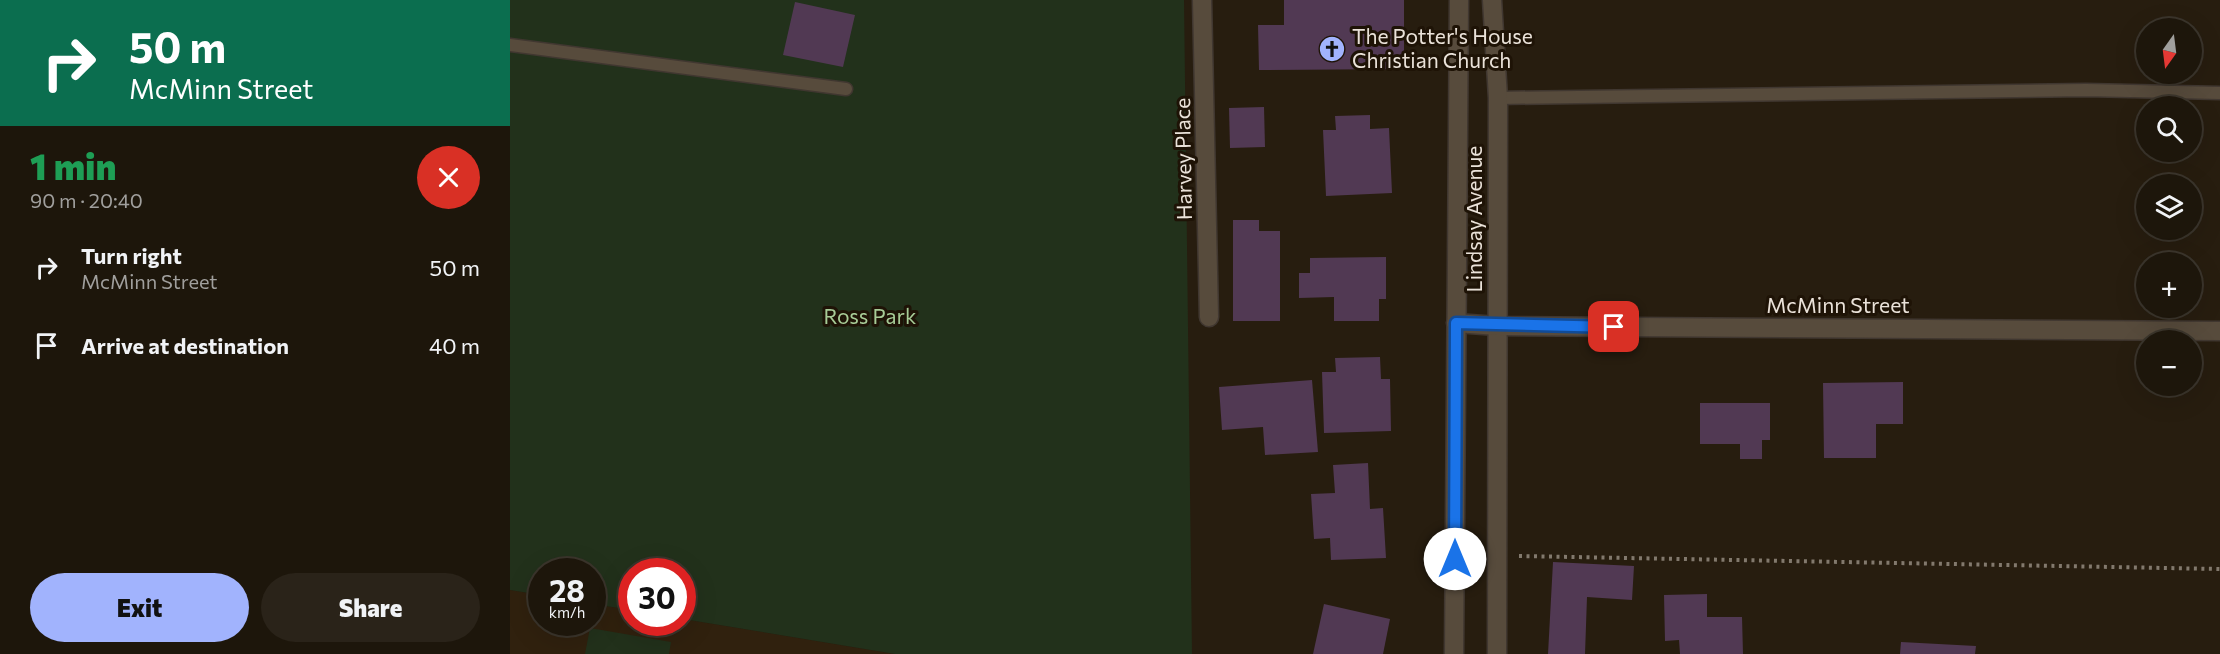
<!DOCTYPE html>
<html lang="en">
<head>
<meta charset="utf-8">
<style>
	body { margin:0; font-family:Commissioner,sans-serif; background:#2a2319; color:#f1f3f6; height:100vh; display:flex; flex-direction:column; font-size:22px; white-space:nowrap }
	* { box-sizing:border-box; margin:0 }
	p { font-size:20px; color:#a09f9d }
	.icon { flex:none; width:33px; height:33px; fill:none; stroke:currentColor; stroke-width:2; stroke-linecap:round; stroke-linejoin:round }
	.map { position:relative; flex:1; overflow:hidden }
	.details { display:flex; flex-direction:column; background:#1d160b; width:510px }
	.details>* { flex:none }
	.guide { background:#0b6e4f; color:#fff; overflow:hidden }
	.needle { width:39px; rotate:194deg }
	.fabs { position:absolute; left:1626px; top:18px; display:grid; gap:12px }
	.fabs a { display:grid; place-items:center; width:66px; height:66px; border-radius:50%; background:#1d160b; box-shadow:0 6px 24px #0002,0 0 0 2px #3b352c; font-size:30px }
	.speed { position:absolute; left:18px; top:558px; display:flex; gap:12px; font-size:30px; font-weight:700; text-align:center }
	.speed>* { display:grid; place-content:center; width:78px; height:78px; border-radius:50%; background:#1d160b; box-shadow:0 6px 24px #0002,0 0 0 2px #3b352c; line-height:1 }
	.speed small { font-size:15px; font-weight:400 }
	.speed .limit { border:9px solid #d22; background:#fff; color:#111 }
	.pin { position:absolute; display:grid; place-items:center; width:51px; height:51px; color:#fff; margin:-26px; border-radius:12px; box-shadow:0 3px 9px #0006 }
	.me { position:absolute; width:66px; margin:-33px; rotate:0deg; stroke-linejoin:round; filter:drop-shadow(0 0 4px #0008) }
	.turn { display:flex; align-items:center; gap:21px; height:126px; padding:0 30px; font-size:27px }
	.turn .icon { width:78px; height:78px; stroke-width:2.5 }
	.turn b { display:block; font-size:42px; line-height:51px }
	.round { display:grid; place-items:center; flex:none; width:63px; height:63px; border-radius:32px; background:#2a2319 }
	.overview { display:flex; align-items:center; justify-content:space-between; height:102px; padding:0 30px }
	h1 { font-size:36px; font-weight:800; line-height:45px; color:#1e9e55 }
	.primary-button { display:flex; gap:12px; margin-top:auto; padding:12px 30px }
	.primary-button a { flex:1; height:69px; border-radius:36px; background:#a1b3fd; color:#111; font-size:24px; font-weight:800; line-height:69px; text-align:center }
	.primary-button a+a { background:#2a2319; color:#f1f3f6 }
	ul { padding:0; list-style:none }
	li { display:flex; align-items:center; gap:18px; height:78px; padding:0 30px }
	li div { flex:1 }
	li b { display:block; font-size:22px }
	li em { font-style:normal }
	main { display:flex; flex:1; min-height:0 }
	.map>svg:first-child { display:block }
</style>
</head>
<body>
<main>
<section class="details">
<div class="guide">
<div class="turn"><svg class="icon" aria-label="right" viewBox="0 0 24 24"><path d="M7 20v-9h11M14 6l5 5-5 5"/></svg><div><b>50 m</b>McMinn Street</div></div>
</div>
<div class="overview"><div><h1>1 min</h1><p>90 m · 20:40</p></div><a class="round" style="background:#d93025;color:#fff"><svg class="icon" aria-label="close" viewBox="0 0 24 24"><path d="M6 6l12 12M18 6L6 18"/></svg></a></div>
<ul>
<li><svg class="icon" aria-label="right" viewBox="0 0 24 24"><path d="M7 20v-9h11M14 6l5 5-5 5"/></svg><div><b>Turn right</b><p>McMinn Street</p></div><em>50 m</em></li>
<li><svg class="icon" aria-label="arrive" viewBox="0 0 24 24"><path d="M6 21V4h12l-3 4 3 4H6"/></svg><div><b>Arrive at destination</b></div><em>40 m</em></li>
</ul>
<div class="primary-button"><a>Exit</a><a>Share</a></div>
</section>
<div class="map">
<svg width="1710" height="654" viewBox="0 0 1710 654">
	<rect width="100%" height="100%" fill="#271d0f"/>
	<polygon fill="#30210e" points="0,590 31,595 32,622 82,622 83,604 121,610 122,622 172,622 173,619 385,654 0,654"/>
	<g fill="#22311b">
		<polygon points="0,0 674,0 682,654 385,654 173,619 172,572 122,572 121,610 83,604 82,572 32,572 31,595 0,590"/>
		<polygon points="80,628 161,642 159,654 75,654"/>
	</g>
	<g fill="#513953">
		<polygon points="774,0 894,0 894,69 749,70 748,25 774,25"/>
		<polygon points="285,2 345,15 333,67 273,55"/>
		<polygon points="754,107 755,147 720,148 719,108"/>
		<polygon points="860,115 860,129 879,128 882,193 816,196 813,130 826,130 825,116"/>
		<polygon points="723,220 749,220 749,231 770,231 770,321 723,321"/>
		<polygon points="876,257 876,299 869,299 869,321 824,321 824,297 789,298 789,273 800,273 800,258"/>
		<polygon points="870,357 871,379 880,379 881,431 814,433 812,372 826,372 825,358"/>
		<polygon points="802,380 808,452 755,455 753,427 712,430 709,387"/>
		<polygon points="1393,382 1393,424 1366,424 1366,458 1314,458 1313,383"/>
		<polygon points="1190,403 1260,403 1260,440 1252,440 1252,459 1230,459 1230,444 1190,444"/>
		<polygon points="858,463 860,509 873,508 876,558 821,560 820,538 804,539 801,494 825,493 823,465"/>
		<polygon points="1043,562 1124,566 1122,600 1077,597 1075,654 1038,654"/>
		<polygon points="1197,594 1197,617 1232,617 1233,654 1170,654 1169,640 1155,641 1154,595"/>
		<polygon points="814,604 880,619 873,654 803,654"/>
		<polygon points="1391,642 1466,646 1465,654 1390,654"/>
	</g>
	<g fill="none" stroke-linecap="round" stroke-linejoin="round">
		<g stroke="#403730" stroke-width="15">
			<g id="lane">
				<polyline points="0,45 336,89"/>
				<polyline points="988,98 1576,90 1710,93"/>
			</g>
		</g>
		<g stroke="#403730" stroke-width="21">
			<g id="street">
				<polyline points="692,0 699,317"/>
				<polyline points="982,0 988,98 987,654"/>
				<polyline points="946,323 987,326 1710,331"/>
				<polyline points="944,654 949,0"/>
			</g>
		</g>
		<polyline stroke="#82796d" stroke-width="4" stroke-dasharray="3 4.5" stroke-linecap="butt" points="1009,556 1710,569"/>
		<use href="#lane" stroke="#574b3c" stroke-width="12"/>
		<use href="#street" stroke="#574b3c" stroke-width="18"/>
	</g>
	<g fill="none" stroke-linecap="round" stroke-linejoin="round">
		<g stroke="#114b97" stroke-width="15">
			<polyline id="route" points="945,559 946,323 1104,327"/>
		</g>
		<use href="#route" stroke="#1a73e8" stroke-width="10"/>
	</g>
	<defs>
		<g id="church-disc" transform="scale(1.35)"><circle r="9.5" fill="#a1b3fd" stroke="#1e1306"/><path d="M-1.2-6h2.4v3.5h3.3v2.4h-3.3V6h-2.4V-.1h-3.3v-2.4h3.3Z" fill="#111"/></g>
	</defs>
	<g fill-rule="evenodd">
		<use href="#church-disc" x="822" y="49"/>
	</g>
	<g text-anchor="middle" stroke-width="6" stroke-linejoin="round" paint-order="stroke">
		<g font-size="21" fill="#eae2d9" stroke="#1e1306" text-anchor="start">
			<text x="842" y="44">The Potter's House<tspan x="842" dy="24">Christian Church</tspan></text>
		</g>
		<g font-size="21" fill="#eae2d9" stroke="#1e1306">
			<text transform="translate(674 159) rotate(-91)" y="7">Harvey Place</text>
			<text transform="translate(965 219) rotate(-90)" y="7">Lindsay Avenue</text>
			<text x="1328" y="313">McMinn Street</text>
		</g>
		<g font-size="21" fill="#a7cc97" stroke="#1e1306">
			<text x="360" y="324">Ross Park</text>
		</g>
	</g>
</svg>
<div class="fabs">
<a><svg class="needle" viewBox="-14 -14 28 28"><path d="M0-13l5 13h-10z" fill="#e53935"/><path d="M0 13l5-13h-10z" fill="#a09f9d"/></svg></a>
<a><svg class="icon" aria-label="search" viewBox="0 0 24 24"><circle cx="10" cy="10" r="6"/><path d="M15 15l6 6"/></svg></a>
<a><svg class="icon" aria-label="layers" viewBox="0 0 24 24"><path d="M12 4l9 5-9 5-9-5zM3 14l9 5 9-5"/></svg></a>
<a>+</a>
<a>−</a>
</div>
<div class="speed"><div>28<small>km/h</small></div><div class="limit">30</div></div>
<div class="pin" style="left:1104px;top:327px;background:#d93025"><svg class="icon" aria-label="arrive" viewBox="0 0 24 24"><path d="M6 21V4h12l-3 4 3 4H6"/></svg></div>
<svg class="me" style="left:945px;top:559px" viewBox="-20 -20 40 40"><circle r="19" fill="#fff"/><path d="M0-13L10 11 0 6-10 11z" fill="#1a73e8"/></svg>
</div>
</main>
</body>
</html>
